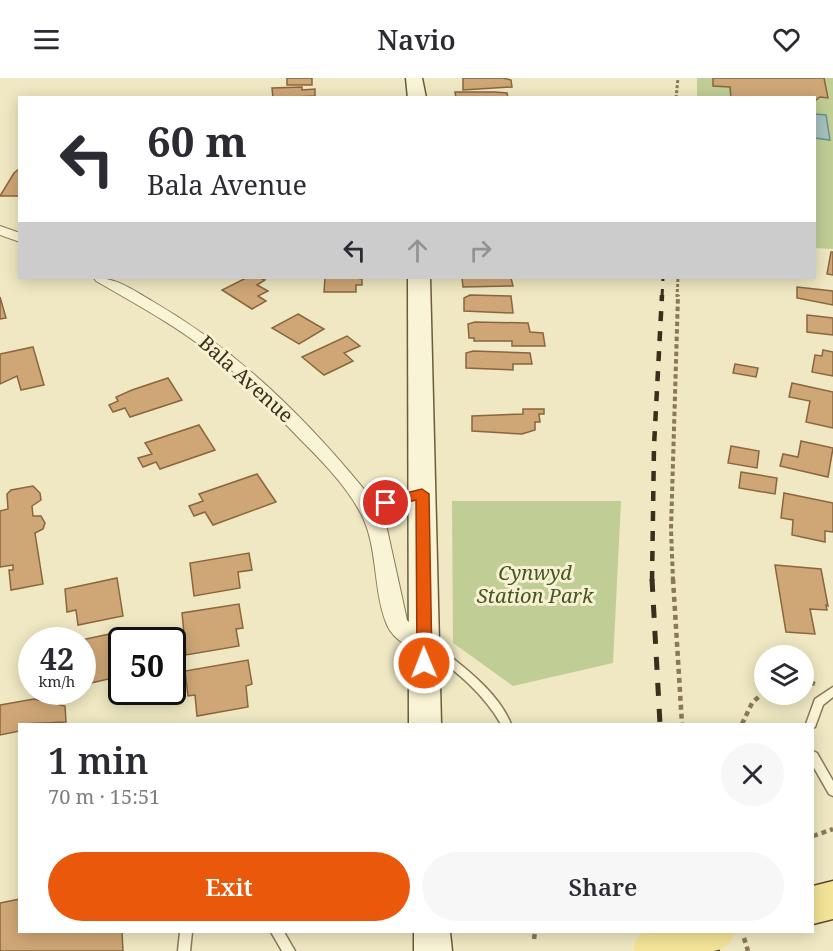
<!DOCTYPE html>
<html lang="en">
<head>
<meta charset="utf-8">
<style>
	body { margin:0; font-family:"Noto Serif",serif; background:#f7f7f7; color:#2b2b33; height:100vh; display:flex; flex-direction:column; font-size:22px; white-space:nowrap }
	* { box-sizing:border-box; margin:0 }
	p { font-size:20px; color:#7c7c81 }
	.icon { flex:none; width:33px; height:33px; fill:none; stroke:currentColor; stroke-width:2; stroke-linecap:round; stroke-linejoin:round }
	.map { position:relative; flex:1; overflow:hidden }
	.sheet { position:absolute; left:18px; top:645px; width:796px; height:210px; display:flex; flex-direction:column; background:#fff; border-radius:0px; box-shadow:0 3px 15px #0003 }
	.sheet>* { flex:none }
	.guide { position:absolute; left:18px; top:18px; width:798px; height:183px; border-radius:0px; box-shadow:0 3px 15px #0003; background:#fff; color:#2b2b33; overflow:hidden }
	.tools { position:absolute; left:754px; top:567px; display:grid; gap:12px }
	.tools a { display:grid; place-items:center; width:60px; height:60px; border-radius:50%; background:#fff; box-shadow:0 3px 15px #0003; font-size:30px }
	.speed { position:absolute; left:18px; top:549px; display:flex; gap:12px; font-size:30px; font-weight:700; text-align:center }
	.speed>* { display:grid; place-content:center; width:78px; height:78px; border-radius:50%; background:#fff; box-shadow:0 3px 15px #0003; line-height:1 }
	.speed small { font-size:15px; font-weight:400 }
	.speed .limit { border:3px solid #111; border-radius:9px; background:#fff; color:#111 }
	.pin { position:absolute; display:grid; place-items:center; width:51px; height:51px; color:#fff; margin:-26px; border:3px solid #fff; border-radius:50%; box-shadow:0 2px 6px #0007 }
	.me { position:absolute; width:66px; margin:-33px; rotate:359deg; stroke-linejoin:round; filter:drop-shadow(0 0 4px #0008) }
	.turn { display:flex; align-items:center; gap:21px; height:126px; padding:0 30px; font-size:27px }
	.turn .icon { width:78px; height:78px; stroke-width:2.5 }
	.turn b { display:block; font-size:42px; line-height:51px }
	.lanes { display:flex; align-items:center; height:57px; padding:0 30px; background:#0003; justify-content:center; gap:30px; direction:ltr }
	.lanes .off { opacity:.35 }
	.round { display:grid; place-items:center; flex:none; width:63px; height:63px; border-radius:32px; background:#f7f7f7 }
	.head { display:flex; align-items:center; justify-content:space-between; height:102px; padding:0 30px }
	h1 { font-size:36px; font-weight:600; line-height:45px }
	.primary-button { display:flex; gap:12px; margin-top:auto; padding:12px 30px }
	.primary-button a { flex:1; height:69px; border-radius:36px; background:#ea580c; color:#fff; font-size:24px; font-weight:600; line-height:69px; text-align:center }
	.primary-button a+a { background:#f7f7f7; color:#2b2b33 }
	header { display:flex; justify-content:space-between; align-items:center; height:78px; padding:0 30px; background:#fff; font-size:27px; font-weight:600 }
	.map>svg:first-child { display:block }
</style>
</head>
<body>
<header><svg class="icon" aria-label="menu" viewBox="0 0 24 24"><path d="M4 6h16M4 12h16M4 18h16"/></svg>Navio<svg class="icon" aria-label="heart" viewBox="0 0 24 24"><path d="M12 20l-8-8c-3-5 5-10 8-4 3-6 11-1 8 4z"/></svg></header>
<div class="map">
<svg width="833" height="873" viewBox="0 0 833 873">
	<rect width="100%" height="100%" fill="#efe8c2"/>
	<g fill="#c0ce95">
		<polygon points="697,0 833,0 833,171 815,170 814,20 697,19"/>
		<polygon points="452,423 621,423 613,585 513,608 453,565"/>
	</g>
	<polygon fill="#a5c2bd" stroke="#6b908c" stroke-width="1.5" points="815,36 826,37 830,62 815,60"/>
	<g fill="#cfa776" stroke="#8a663d" stroke-width="1.5">
		<rect x="287" y="0" width="25" height="7"/>
		<polygon points="463,0 503,0 511,2 512,9 463,12"/>
		<polygon points="713,0 824,0 828,20 820,19 816,22 814,20 731,20 730,9 713,8"/>
		<polygon points="302,9 302,12 315,11 315,18 273,20 272,10"/>
		<polygon points="455,14 495,14 507,15 508,20 456,20"/>
		<polygon points="20,90 20,118 0,118 14,95"/>
		<polygon points="831,174 833,174 833,197 827,196"/>
		<polygon points="246,200 260,200 265,202 257,207 268,213 258,218 266,223 252,231 222,212"/>
		<polygon points="325,200 357,200 362,201 362,207 356,207 356,214 324,214"/>
		<polygon points="462,200 511,200 513,208 463,209"/>
		<polygon points="797,209 833,213 833,227 797,220"/>
		<polygon points="470,217 511,218 513,235 464,233 464,220"/>
		<polygon points="0,219 6,240 0,241"/>
		<polygon points="298,236 324,251 299,266 272,250"/>
		<polygon points="807,237 833,240 833,257 807,254"/>
		<polygon points="475,244 528,245 530,254 543,255 545,268 512,268 512,263 474,263 474,260 469,260 468,246"/>
		<polygon points="347,258 360,268 344,275 353,283 324,297 302,279"/>
		<polygon points="33,269 44,307 21,312 17,298 0,306 0,276"/>
		<polygon points="823,272 833,274 833,298 812,294 815,277 822,278"/>
		<polygon points="473,273 530,275 532,286 513,286 513,292 466,290 466,275"/>
		<polygon points="735,286 758,290 756,299 733,295"/>
		<polygon points="168,300 182,322 130,339 125,330 113,334 109,327 118,323 116,319 132,312"/>
		<polygon points="792,305 833,314 833,350 806,344 810,323 789,319"/>
		<polygon points="523,331 544,331 544,336 539,336 540,344 535,344 535,352 522,356 472,353 472,338 523,336"/>
		<polygon points="199,347 215,372 160,391 156,384 143,389 138,380 152,376 145,365"/>
		<polygon points="801,363 833,370 828,399 780,388 783,376 798,379"/>
		<polygon points="731,368 759,373 757,390 728,385"/>
		<polygon points="741,394 777,400 775,416 739,410"/>
		<polygon points="257,396 276,424 213,447 205,434 194,438 189,428 203,423 199,416"/>
		<polygon points="33,408 40,415 41,422 32,428 33,438 41,438 45,445 43,451 35,455 43,506 11,512 9,492 13,492 13,487 0,489 0,433 8,431 7,416 11,412"/>
		<polygon points="784,415 833,425 833,454 825,453 825,464 792,457 793,442 781,440"/>
		<polygon points="249,475 252,492 238,494 240,510 194,518 190,485"/>
		<polygon points="775,487 821,491 828,528 826,527 827,532 810,531 815,556 786,554"/>
		<polygon points="117,500 123,538 78,547 76,532 67,534 65,511"/>
		<polygon points="239,526 243,550 236,551 239,568 186,577 182,535"/>
		<polygon points="119,554 122,598 82,607 81,562"/>
		<polygon points="248,582 252,606 246,608 248,629 197,638 195,617 188,618 185,593"/>
		<polygon points="34,621 65,628 66,644 20,646 20,653 0,657 0,627"/>
		<polygon points="20,821 20,854 122,854 123,873 0,873 0,825"/>
	</g>
	<g fill="none" stroke-linecap="round" stroke-linejoin="round">
		<g stroke="#8a7958" stroke-width="3">
			<g id="service">
				<path d="M431,565C438,568 444,574 451,579C474,597 500,619 511,646H501C483,615 456,593 427,572L426,569L427,566Z"/>
				<polygon points="833,609 833,619 823,627 815,649 813,650 813,646 806,646 815,621"/>
				<polygon points="813,673 817,675 833,703 833,718 829,716 813,688"/>
				<polygon points="180,854 192,854 190,873 178,873"/>
				<polygon points="271,854 284,854 295,873 282,873"/>
			</g>
		</g>
		<g stroke="#8a7958" stroke-width="2">
			<g id="minor">
				<polygon points="0,148 20,155 20,164 0,157"/>
				<path d="M94,200C118,200 131,211 152,223C239,273 309,343 372,421L422,409L429,411L432,416L429,421L379,433L387,451L407,542L416,552L432,558L435,564L432,570C415,575 394,563 387,547C372,511 379,466 359,432C344,405 319,380 297,358C269,329 241,298 208,273C173,246 134,225 96,203Z"/>
			</g>
		</g>
		<g stroke="#6c5a3c" stroke-width="3">
			<g id="secondary">
				<polygon points="406,0 422,0 426,20 408,20"/>
				<polygon points="408,200 430,200 441,646 409,646"/>
				<polygon points="414,854 450,854 452,873 414,873"/>
			</g>
		</g>
		<g stroke="#58472d" stroke-width="3">
			<polygon id="primary" points="833,803 833,841 813,846 813,808"/>
		</g>
		<g stroke="#8a7958" stroke-width="3" stroke-dasharray="3 2" stroke-linecap="butt">
			<polyline points="676,20 678,0"/>
			<polyline points="677,219 678,200"/>
		</g>
		<polyline stroke="#8a7958" stroke-width="4" stroke-dasharray="4.5 3" stroke-linecap="butt" points="673,503 671,451 678,217"/>
		<g stroke="#8a7958" stroke-width="4.5" stroke-dasharray="5 4" stroke-linecap="butt">
			<polyline points="673,501 682,646"/>
			<polyline points="804,602 815,606"/>
			<polyline points="742,646 752,625 765,613"/>
			<polyline points="813,758 833,751"/>
			<polyline points="744,860 748,873"/>
			<polyline points="534,861 535,854"/>
		</g>
		<use href="#service" fill="#faf4d6" fill-rule="evenodd"/>
		<use href="#minor" fill="#faf4d6" fill-rule="evenodd"/>
		<use href="#secondary" fill="#faf4d6" fill-rule="evenodd"/>
		<use href="#primary" fill="#f4e498" fill-rule="evenodd"/>
		<polyline stroke="#392f1d" stroke-width="3" stroke-dasharray="8 8" stroke-linecap="butt" points="662,219 663,200"/>
		<polyline stroke="#392f1d" stroke-width="4.5" stroke-dasharray="10 10" stroke-linecap="butt" points="652,503 654,368 662,217"/>
		<g stroke="#392f1d" stroke-width="5" stroke-dasharray="13 13" stroke-linecap="butt">
			<polyline points="652,501 660,646"/>
			<polyline points="695,854 699,873"/>
		</g>
		<g stroke="#58472d" stroke-width="39" stroke-linecap="butt">
			<polyline id="primary-bridge" points="652,871 715,854"/>
		</g>
		<use href="#primary-bridge" stroke="#f4e498" stroke-width="36"/>
	</g>
	<polygon fill="#ea580c" stroke="#983908" stroke-width="1.5" points="422,411 429,416 432,585 424,591 417,585 416,422 386,430 379,425 381,421"/>
	<g text-anchor="middle" stroke-width="6" stroke-linejoin="round" paint-order="stroke">
		<g font-size="20" fill="#392f1d" stroke="#f7f1d2">
			<text transform="translate(246 301) rotate(42)" y="7">Bala Avenue</text>
		</g>
		<g font-size="20" font-style="italic" fill="#435623" stroke="#f7f1d2">
			<text x="535" y="502">Cynwyd<tspan x="535" dy="23">Station Park</tspan></text>
		</g>
	</g>
</svg>
<div class="tools">
<a><svg class="icon" aria-label="layers" viewBox="0 0 24 24"><path d="M12 4l9 5-9 5-9-5zM3 14l9 5 9-5"/></svg></a>
</div>
<div class="speed"><div>42<small>km/h</small></div><div class="limit">50</div></div>
<div class="pin" style="left:386px;top:425px;background:#d93025"><svg class="icon" aria-label="arrive" viewBox="0 0 24 24"><path d="M6 21V4h12l-3 4 3 4H6"/></svg></div>
<svg class="me" style="left:424px;top:585px" viewBox="-20 -20 40 40"><circle r="17" fill="#ea580c" stroke="#fff" stroke-width="3"/><path d="M0-11L8 9 0 5-8 9z" fill="#fff"/></svg>
<div class="guide">
<div class="turn"><svg class="icon" aria-label="left" viewBox="0 0 24 24"><path d="M17 20v-9H6M10 6l-5 5 5 5"/></svg><div><b>60 m</b>Bala Avenue</div></div>
<div class="lanes"><svg class="icon" aria-label="left" viewBox="0 0 24 24"><path d="M17 20v-9H6M10 6l-5 5 5 5"/></svg><svg class="icon off" aria-label="ahead" viewBox="0 0 24 24"><path d="M12 20V5M6 11l6-6 6 6"/></svg><svg class="icon off" aria-label="right" viewBox="0 0 24 24"><path d="M7 20v-9h11M14 6l5 5-5 5"/></svg></div>
</div>
<section class="sheet">
<div class="head"><div><h1>1 min</h1><p>70 m · 15:51</p></div><a class="round"><svg class="icon" aria-label="close" viewBox="0 0 24 24"><path d="M6 6l12 12M18 6L6 18"/></svg></a></div>
<div class="primary-button"><a>Exit</a><a>Share</a></div>
</section>
</div>
</body>
</html>
